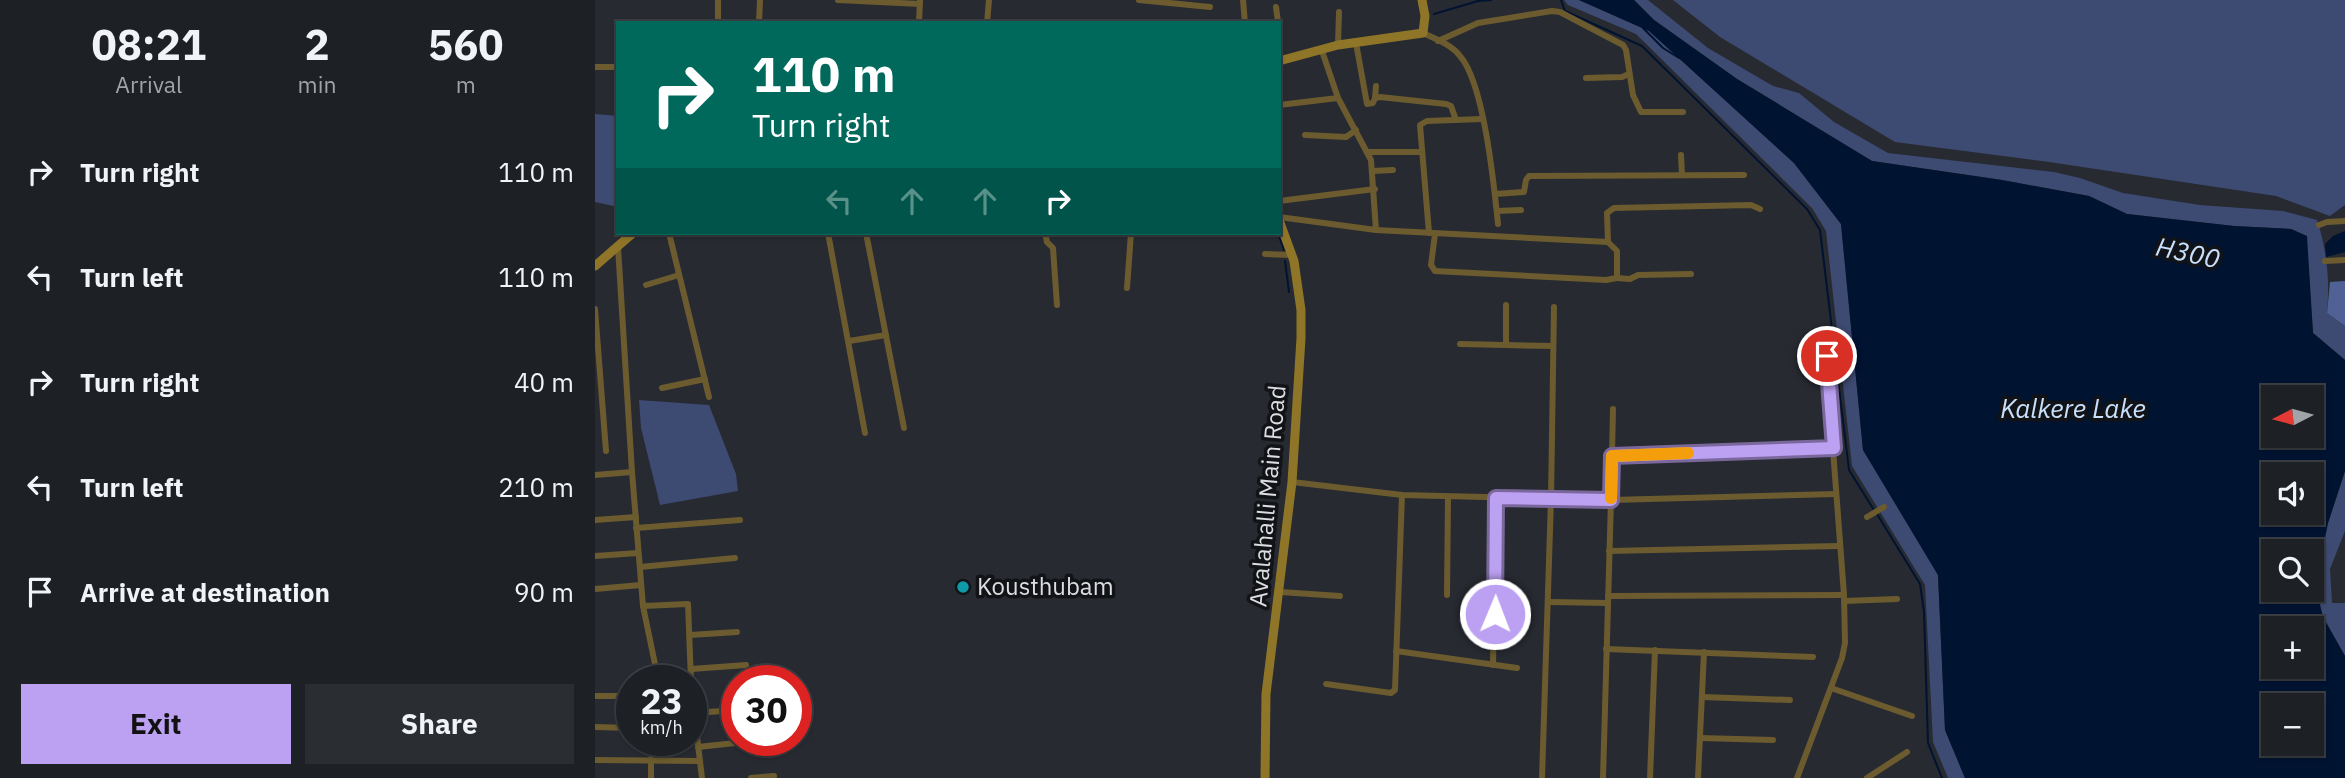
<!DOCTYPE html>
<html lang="en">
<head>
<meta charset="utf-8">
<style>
	body { margin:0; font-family:"IBM Plex Sans",sans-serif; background:#2a2d32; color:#f1f3f6; height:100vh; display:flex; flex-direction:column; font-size:26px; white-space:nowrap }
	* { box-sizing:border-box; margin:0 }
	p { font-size:23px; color:#a0a3a7 }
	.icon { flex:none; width:38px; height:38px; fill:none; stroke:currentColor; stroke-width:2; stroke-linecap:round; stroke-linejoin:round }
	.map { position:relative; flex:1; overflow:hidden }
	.sheet { display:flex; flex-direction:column; background:#1d2025; width:595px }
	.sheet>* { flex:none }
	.guide { position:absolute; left:21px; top:21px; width:665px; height:214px; border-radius:0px; box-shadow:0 2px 5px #0004,0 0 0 2px #3b3e42; background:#00695c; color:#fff; overflow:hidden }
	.needle { width:46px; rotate:264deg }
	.buttons { position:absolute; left:1666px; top:385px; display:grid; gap:14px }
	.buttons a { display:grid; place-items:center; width:63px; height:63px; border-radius:0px; background:#1d2025; box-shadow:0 2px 5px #0004,0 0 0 2px #3b3e42; font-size:35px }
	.speed { position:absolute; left:21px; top:665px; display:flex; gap:14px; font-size:35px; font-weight:700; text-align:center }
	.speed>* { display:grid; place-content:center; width:91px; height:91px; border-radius:50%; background:#1d2025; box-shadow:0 2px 5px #0004,0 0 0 2px #3b3e42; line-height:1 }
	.speed small { font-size:18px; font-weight:400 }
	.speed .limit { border:10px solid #d22; background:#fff; color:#111 }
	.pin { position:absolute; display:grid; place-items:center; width:60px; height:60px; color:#fff; margin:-30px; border:4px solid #fff; border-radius:50%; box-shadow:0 2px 7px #0007 }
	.me { position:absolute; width:77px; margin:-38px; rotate:1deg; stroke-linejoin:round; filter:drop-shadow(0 0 5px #0008) }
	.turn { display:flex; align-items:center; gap:24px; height:147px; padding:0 21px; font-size:32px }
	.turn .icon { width:91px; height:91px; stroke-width:2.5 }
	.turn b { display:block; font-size:49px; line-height:60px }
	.lanes { display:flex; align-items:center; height:66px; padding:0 21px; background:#0003; justify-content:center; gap:35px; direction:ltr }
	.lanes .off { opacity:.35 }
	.eta { display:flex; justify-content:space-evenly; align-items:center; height:119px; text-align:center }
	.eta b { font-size:42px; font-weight:800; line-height:49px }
	.action { display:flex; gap:14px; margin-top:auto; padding:14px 21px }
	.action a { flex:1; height:80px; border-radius:0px; background:#bca0f2; color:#111; font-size:28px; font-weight:800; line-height:80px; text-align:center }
	.action a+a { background:#2a2d32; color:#f1f3f6 }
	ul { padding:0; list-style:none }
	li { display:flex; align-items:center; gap:21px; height:105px; padding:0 21px }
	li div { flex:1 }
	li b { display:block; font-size:26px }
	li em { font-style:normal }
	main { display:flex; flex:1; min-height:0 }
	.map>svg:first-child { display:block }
</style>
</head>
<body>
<main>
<section class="sheet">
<div class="eta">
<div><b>08:21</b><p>Arrival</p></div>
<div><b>2</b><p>min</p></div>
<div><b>560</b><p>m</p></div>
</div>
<ul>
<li><svg class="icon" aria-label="right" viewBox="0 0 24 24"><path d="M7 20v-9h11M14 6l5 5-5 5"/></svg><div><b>Turn right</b></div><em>110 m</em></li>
<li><svg class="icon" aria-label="left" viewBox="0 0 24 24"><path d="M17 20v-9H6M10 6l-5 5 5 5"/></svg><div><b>Turn left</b></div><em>110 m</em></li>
<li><svg class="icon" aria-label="right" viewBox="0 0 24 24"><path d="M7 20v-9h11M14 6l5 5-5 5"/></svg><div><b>Turn right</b></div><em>40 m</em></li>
<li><svg class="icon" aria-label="left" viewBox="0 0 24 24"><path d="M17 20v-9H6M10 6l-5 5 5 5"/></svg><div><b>Turn left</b></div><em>210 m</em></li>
<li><svg class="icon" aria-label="arrive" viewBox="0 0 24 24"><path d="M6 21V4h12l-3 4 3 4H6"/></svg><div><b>Arrive at destination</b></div><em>90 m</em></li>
</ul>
<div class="action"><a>Exit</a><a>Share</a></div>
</section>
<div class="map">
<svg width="1750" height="778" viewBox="0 0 1750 778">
	<rect width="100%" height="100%" fill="#272a31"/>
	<g fill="#3d4a71">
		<polygon points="969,0 984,0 1054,31 1199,163 1246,224 1268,450 1343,575 1350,730 1370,778 1353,778 1338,742 1330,585 1257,466 1231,231 1217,208 1041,34 973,5"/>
		<path d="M1039,0H1053L1113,48L1178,86L1204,93L1239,122L1293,153L1459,172L1485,178L1528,193L1605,205L1688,211L1722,220C1732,251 1735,280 1732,313L1750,326V360L1718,333L1711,236L1696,229L1639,226L1532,214L1494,196L1407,180L1277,161L1142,79L1059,20Z"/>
		<polygon points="1078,0 1750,0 1750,205 1735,216 1681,196 1454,162 1300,142 1125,37"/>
		<polygon points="0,114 23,116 23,207 0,202"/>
		<polygon points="44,400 114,405 141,474 143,491 65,505 46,428"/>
		<polygon points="1750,471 1750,531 1735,569 1737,603 1750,603 1750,656 1728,617 1720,585 1733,523"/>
	</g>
	<polygon fill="#4f6195" points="1750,281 1750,326 1732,313 1735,282"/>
	<g fill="#001331" fill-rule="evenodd">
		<path d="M984,0H1039L1059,20L1142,79L1277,161L1407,180L1494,196L1532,214L1639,226L1696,229L1712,236L1718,333L1750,360V471L1733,523L1720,585L1728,617L1750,656V778H1370L1350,730L1343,575L1268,450L1246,224L1199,163L1054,31ZM1678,397H1717V436H1678ZM1678,474H1717V513H1678ZM1678,551H1717V590H1678ZM1678,628H1717V667H1678ZM1678,705H1717V744H1678Z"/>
		<polygon points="1750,231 1750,252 1731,257 1730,244 1738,236"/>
	</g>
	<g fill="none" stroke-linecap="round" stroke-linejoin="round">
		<g stroke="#001331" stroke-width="2">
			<polyline points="966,0 970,11 1047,46 1212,209 1225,230 1254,470 1279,510"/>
			<polyline points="839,14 883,1 896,0"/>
			<polyline points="1048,28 1068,48 1084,58"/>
			<polyline points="683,233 689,250"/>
			<polyline points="690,261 694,292"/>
			<polyline points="1282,514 1325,584 1329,612 1333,743 1347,778"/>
		</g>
		<g stroke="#6b5b2e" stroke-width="6">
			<polyline points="243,0 325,4"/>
			<polyline points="544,0 615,7"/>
			<polyline points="648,0 650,23"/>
			<polyline points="616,22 616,23"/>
			<polyline points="123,23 123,0"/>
			<polyline points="164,23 165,0"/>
			<polyline points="324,23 325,0"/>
			<polyline points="392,23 394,0"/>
			<polyline points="681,23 683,22 681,7"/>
			<path d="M828,33C841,39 857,45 865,56C889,83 899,185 903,224"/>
			<polyline points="843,41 883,23 957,11 965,12 1028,45 1031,50 1038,95 1046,112 1088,112"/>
			<polyline points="761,43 772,104 778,103 780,98 785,97 851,104 856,106 861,120"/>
			<polyline points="743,45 744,12"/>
			<polyline points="727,51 743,98 776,160 781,230"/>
			<polyline points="0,67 23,67"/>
			<polyline points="991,78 1027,77 1034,74"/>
			<polyline points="780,98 781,86"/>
			<polyline points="684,105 743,98"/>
			<polyline points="710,135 751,137 761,130"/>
			<polyline points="772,152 827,152"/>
			<polyline points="1086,155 1087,175"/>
			<polyline points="777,171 798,170"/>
			<polyline points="900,194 929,192 931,180 934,176 1149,175"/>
			<polyline points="684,201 780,189"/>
			<polyline points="902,211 926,210"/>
			<polyline points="684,217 781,230 1013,242 1022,251 1022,278 1011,280 840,271 836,265 840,234"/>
			<polyline points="1724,225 1732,222 1750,221"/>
			<polyline points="74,233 114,397"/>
			<polyline points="233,233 270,433"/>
			<polyline points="271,233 309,428"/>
			<polyline points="450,233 452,242 458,248 462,305"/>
			<polyline points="834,233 825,125 832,121 887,119"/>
			<polyline points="1013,242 1012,213 1019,208 1156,205 1165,209"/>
			<polyline points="23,247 37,472 48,606 93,604 96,681"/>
			<polyline points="670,254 697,255"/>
			<polyline points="1730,261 1750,260"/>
			<polyline points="1022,278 1035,279 1043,275 1096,274"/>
			<polyline points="51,285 84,275"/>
			<polyline points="532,288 536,233"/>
			<polyline points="0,309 11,451"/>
			<polyline points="254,341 291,335"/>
			<polyline points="865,344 958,346"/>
			<polyline points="911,345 911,305"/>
			<polyline points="67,388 110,379"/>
			<polyline points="1018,409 1016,500 1241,494"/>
			<polyline points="1017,456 1239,448"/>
			<polyline points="0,475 37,472"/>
			<polyline points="697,482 807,495 1016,500 1008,778"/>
			<polyline points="1272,517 1289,507"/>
			<polyline points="0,520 41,517"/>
			<polyline points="41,528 145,520"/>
			<polyline points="1014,551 1245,546"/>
			<polyline points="0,556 43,553"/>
			<polyline points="45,567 140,558"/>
			<polyline points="0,589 46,585"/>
			<polyline points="685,592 745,596"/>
			<polyline points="852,595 853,497"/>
			<polyline points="1013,596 1249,595"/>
			<polyline points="1249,601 1302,599"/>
			<polyline points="953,602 1013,603"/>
			<polyline points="48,606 61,669"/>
			<polyline points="95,635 142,632"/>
			<polyline points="1011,649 1218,657"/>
			<polyline points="801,651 922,668"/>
			<polyline points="898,665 901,498"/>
			<polyline points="96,669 151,665"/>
			<polyline points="731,684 796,693 800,690 807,495"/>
			<polyline points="96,686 107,778"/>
			<polyline points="1236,688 1317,716"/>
			<polyline points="0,696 37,696"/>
			<polyline points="1107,697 1195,700"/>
			<polyline points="99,713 142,710"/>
			<polyline points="0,727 37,728"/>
			<polyline points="1105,738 1178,740"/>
			<polyline points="103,747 168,740"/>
			<polyline points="0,760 104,761"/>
			<polyline points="56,778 56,759"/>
			<polyline points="156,778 179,776"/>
			<polyline points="947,778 956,499 959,307"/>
			<polyline points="1055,778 1060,650"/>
			<polyline points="1103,778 1109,652"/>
			<polyline points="1202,778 1247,658 1250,643 1249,595 1229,330"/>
			<polyline points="1272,778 1312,752"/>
		</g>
		<g stroke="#8f7527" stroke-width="9">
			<polyline points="684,61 743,45 828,33 830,16 827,0"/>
			<polyline points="0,266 38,233"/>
			<polyline points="670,778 671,694 697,482 706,338 706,310 699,261 684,220"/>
		</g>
	</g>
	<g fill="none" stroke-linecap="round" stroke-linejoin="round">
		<g stroke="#7a689d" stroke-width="18">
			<polyline id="route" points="900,614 901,498 1016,500 1017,456 1239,448 1232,356"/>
		</g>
		<use href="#route" stroke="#bca0f2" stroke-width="12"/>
		<polyline stroke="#f59e0b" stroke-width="12" points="1016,498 1017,456 1093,453"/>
	</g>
	<circle fill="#0f9aa8" stroke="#121316" stroke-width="2.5" cx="368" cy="587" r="7"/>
	<g text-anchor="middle" stroke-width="7" stroke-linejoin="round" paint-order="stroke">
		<g font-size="24" fill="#dbdde2" stroke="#121316">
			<text transform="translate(673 496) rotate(-85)" y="8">Avalahalli Main Road</text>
		</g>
		<g font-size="24" fill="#dbdde2" stroke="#121316" text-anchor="start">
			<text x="382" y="595">Kousthubam</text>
		</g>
		<g font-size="26" font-style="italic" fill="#c8e0fc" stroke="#121316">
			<text transform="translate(1593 253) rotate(12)" y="9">H300</text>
			<text x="1478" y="418">Kalkere Lake</text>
		</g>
	</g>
</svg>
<div class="buttons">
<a><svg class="needle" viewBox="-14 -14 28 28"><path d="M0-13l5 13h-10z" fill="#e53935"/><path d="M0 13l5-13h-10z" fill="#a0a3a7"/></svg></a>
<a><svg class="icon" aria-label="sound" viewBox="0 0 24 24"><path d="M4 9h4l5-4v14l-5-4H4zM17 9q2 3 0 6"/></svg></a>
<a><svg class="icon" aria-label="search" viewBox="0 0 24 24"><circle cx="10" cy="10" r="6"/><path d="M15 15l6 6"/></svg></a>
<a>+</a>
<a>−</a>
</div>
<div class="speed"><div>23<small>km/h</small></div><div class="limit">30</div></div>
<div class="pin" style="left:1232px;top:356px;background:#d93025"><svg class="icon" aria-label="arrive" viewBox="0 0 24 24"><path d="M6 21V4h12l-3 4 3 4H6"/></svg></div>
<svg class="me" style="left:900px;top:614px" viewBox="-20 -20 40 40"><circle r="17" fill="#bca0f2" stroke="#fff" stroke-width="3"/><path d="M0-11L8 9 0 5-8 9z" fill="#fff"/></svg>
<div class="guide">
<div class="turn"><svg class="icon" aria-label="right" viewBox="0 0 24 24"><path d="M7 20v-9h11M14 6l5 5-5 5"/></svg><div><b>110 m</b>Turn right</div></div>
<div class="lanes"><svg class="icon off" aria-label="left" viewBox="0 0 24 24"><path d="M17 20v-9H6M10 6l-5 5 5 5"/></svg><svg class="icon off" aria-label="ahead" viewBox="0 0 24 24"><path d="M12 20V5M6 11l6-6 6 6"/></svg><svg class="icon off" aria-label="ahead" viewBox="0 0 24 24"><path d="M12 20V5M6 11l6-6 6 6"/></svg><svg class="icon" aria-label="right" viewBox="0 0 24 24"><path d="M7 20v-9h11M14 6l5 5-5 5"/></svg></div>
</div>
</div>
</main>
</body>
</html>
